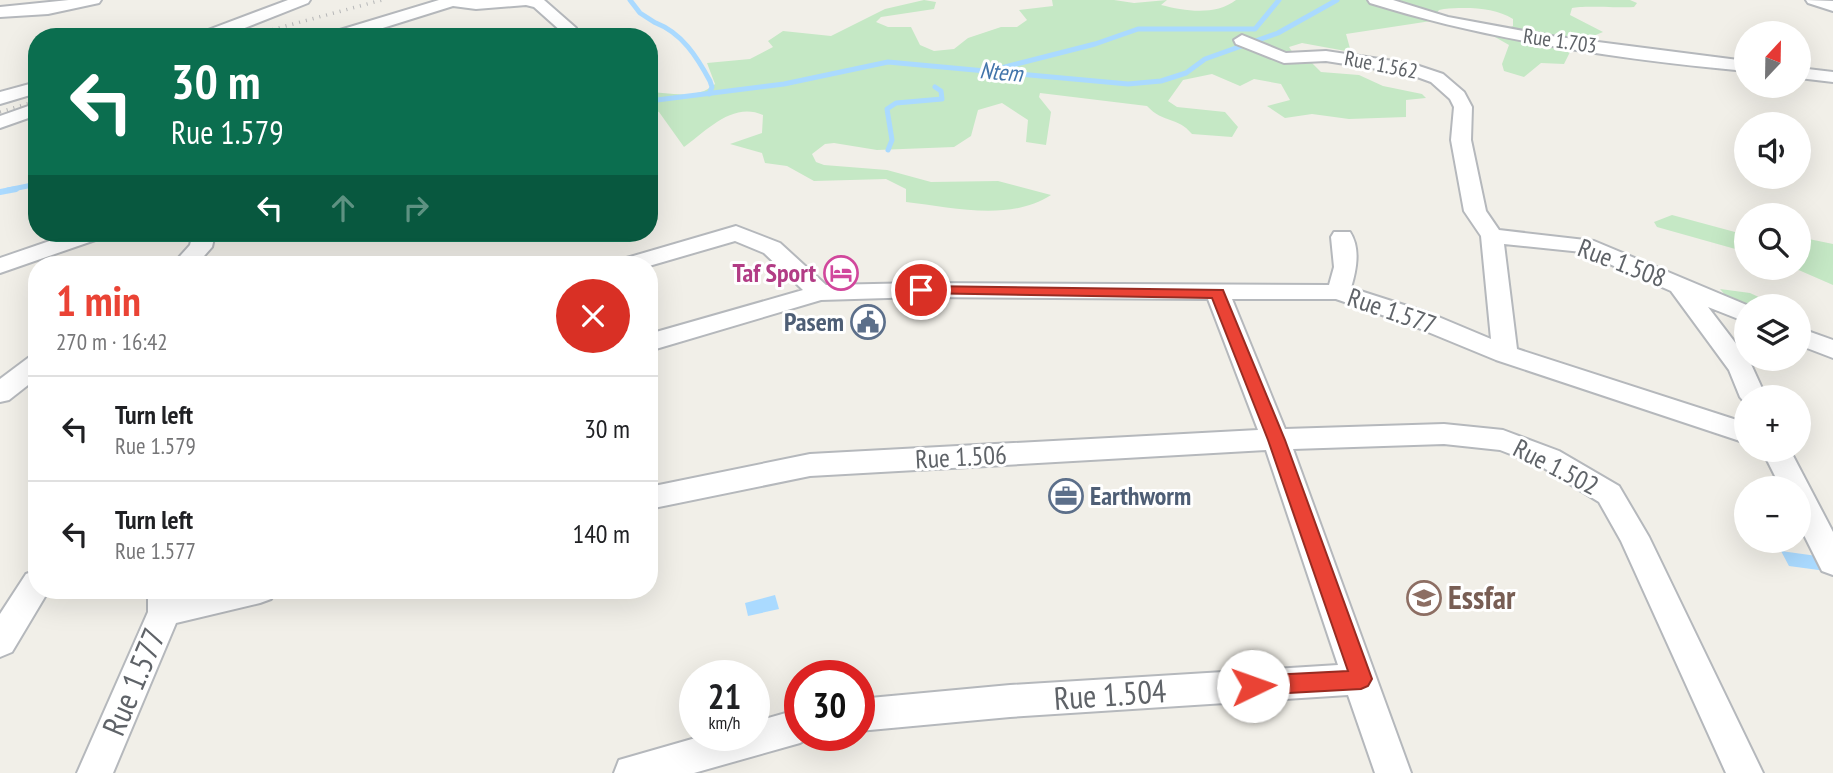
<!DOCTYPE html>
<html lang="en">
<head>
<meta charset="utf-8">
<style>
	body { margin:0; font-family:"PT Sans Narrow",sans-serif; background:#f2f2f2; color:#202124; height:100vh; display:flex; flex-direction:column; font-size:26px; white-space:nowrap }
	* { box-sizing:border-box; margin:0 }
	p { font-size:23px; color:#757577 }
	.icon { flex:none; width:38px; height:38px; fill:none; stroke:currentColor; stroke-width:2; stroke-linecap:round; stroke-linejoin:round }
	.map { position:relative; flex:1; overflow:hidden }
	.sheet { position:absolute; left:28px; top:256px; width:630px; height:343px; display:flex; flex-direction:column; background:#fff; border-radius:28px; box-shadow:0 7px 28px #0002 }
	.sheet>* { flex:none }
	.banner { position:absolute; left:28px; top:28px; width:630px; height:214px; border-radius:28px; box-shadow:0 7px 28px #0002; background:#0b6e4f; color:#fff; overflow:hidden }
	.needle { width:46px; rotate:22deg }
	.buttons { position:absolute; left:1734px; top:21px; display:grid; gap:14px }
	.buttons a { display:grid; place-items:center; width:77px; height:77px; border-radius:50%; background:#fff; box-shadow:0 7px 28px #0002; font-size:35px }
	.speed { position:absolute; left:679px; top:660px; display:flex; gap:14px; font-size:35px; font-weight:700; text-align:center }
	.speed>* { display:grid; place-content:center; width:91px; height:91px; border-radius:50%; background:#fff; box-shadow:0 7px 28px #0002; line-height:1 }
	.speed small { font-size:18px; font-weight:400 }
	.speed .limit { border:10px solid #d22; background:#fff; color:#111 }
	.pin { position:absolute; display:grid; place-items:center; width:60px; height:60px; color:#fff; margin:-30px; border:4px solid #fff; border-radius:50%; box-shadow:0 2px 7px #0007 }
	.me { position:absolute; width:77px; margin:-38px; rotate:87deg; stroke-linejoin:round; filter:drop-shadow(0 0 5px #0008) }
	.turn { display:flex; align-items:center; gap:24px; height:147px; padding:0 28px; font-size:32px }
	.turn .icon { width:91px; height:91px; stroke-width:2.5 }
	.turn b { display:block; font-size:49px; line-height:60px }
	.lanes { display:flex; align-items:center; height:66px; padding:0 28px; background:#0003; justify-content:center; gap:35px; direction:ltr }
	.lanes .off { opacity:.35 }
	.round { display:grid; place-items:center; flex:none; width:74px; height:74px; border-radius:37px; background:#f2f2f2 }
	.head { display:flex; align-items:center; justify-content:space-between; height:119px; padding:0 28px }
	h1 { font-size:42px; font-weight:800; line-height:52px; color:#ea4335 }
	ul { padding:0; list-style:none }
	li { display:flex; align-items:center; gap:21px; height:105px; padding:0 28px; border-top:2px solid #e0e0e0 }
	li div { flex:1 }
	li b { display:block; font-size:26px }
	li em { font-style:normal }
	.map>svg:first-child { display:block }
</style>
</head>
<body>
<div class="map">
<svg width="1833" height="773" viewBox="0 0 1833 773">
	<rect width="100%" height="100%" fill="#f1efe8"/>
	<g fill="#c5e8c5">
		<path d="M924,0L936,2L934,9L881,17L876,22L888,27H911L920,45L934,51L954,49L968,38L1001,27H1017L1027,20L1019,10L1053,6L1052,0H1114L1134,3L1167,0L1161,5C1185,11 1215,16 1236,0H1630L1637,3L1634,7C1619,8 1583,5 1572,8L1570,15L1603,32L1574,44L1564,64L1541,63L1524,77L1504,71L1502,64L1509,45L1495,37V34L1513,26V19C1494,7 1466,7 1444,9L1439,10L1431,21L1346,34L1351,52L1302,43L1289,47L1293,53L1326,56L1312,63L1321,72L1359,75L1383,86L1422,94L1426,98L1406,100V117L1349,119L1312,114L1285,118L1267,106L1290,100L1281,84L1254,79L1240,86L1212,74L1183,80L1168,101L1177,107L1225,112L1238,127L1232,137L1192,134C1177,116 1164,124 1147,106L1040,93L1039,97L1051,112L1046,145L1026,142L1028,120L1002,103L978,110L971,136L954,147L877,150L834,143L825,144L812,154L816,162L824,165L887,170L931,182L998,181L1051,195C1009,222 952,207 906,202V189L886,179L814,181L787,166L765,163L762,153L730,144L762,133L763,115C733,101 706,131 684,147L659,112L649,108V92C670,93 698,100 715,84L707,63L750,59L773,47L768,41L783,31L831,36L885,9Z"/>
		<polygon points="1672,215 1746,235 1746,252 1657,227 1654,222"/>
		<polygon points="1799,237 1833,244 1833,285 1794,268 1799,268"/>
		<polygon points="1720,289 1750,293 1778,306 1746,306 1746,319"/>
	</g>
	<g fill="#aadaff">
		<polygon points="1781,551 1817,556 1826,571 1789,566"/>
		<polygon points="775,595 779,609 748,616 745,603"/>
	</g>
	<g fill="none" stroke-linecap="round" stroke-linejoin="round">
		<g stroke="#aadaff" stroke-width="5">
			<polyline points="630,0 640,13 654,22"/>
			<path d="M656,23C682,33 697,57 710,81L712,87L709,94"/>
			<polyline points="1001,68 1095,44 1138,29 1255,29 1279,0"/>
			<polyline points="649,101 784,84 888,62 1128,84 1161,81 1186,73 1205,59 1278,33 1337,0"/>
			<polyline points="888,150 892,140 887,109 896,103 942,99 941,91 935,87"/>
			<polyline points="8,190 37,184"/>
		</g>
		<polyline stroke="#aadaff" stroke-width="6" points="0,192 16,189"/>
		<g stroke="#b5b8bc" stroke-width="4">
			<g id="street">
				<polygon points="69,0 101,0 99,3 48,14 0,17 0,7"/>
				<polygon points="288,0 310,0 308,3 222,37 198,37 200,33"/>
				<polygon points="439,0 544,0 576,28 568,33 562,32 534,7 526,5 476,9 453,6 354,37 328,37 330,33"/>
				<path d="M1368,0H1393L1448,17L1551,36L1746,61V71C1620,59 1492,41 1370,3Z"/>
				<polygon points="1806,0 1833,1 1833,11 1808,3"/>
				<path d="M1242,35L1286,53L1326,51L1413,64L1443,74L1464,92L1472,107L1471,140L1486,211L1499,230L1594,241L1749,306H1746V322L1708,307L1750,362L1766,397H1746V404L1740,397L1729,370L1671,291L1582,252L1504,244L1517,349L1746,423V443L1496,360L1411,325L1336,299H1232L1285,429L1444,424L1503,430L1559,451L1619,486L1649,537L1763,773H1726L1621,541L1599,502L1539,465L1500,450L1444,444L1293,449L1411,773H1375L1348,695L1010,717L859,731V699L1010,685L1338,665L1266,450L810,476L649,509V487L810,454L1258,430L1208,299L921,297L821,300L649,351V334L803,290L764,253L735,241L649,266L620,264L623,259L736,226L780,243L826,285L921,283L1329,285L1334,267L1331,237L1334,232H1350C1361,249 1356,271 1351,288L1429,313L1491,339L1481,236L1464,211L1451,140L1454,107L1450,99L1431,82L1409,74L1326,61L1284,63L1236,44L1234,40Z"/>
				<polygon points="1799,68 1833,72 1833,82 1799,78"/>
				<polygon points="37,82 37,93 0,104 0,92"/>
				<polygon points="37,103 37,115 0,128 0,116"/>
				<polygon points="73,233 104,233 101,238 0,273 0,258"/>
				<polygon points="193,233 215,233 212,247 197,264 173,264 190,245"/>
				<polygon points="1799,328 1833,340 1833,358 1799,345"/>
				<polygon points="37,355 37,378 9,400 0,402 0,379 28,358"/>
				<polygon points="1762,450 1790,450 1833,532 1833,575 1822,571 1799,525 1799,488 1781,488"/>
				<polygon points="37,570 37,590 49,590 12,652 0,657 0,614 26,574"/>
				<polygon points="148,590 180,590 180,595 202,590 276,590 271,599 260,603 176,623 113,773 77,773 148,612"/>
				<polygon points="800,709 800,735 814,735 800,743 694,773 614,773 619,760 706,735 754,735 754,722"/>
			</g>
		</g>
		<use href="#street" fill="#fff" fill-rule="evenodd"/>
		<g stroke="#b6b7b8" stroke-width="3.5" stroke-dasharray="1 6" stroke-linecap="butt">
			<polyline points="245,37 382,0"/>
			<polyline points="0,112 37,101"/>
		</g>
	</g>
	<polygon fill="#ea4335" stroke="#982c22" stroke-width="2" points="921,286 1223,290 1285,440 1372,679 1368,686 1361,689 1253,695 1246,693 1243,686 1246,679 1253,676 1348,671 1268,440 1212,298 916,293 914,290 916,287"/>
	<defs>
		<g id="hotel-ring" transform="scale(1.75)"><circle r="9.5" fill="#fff" stroke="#d1479c" stroke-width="1.5"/><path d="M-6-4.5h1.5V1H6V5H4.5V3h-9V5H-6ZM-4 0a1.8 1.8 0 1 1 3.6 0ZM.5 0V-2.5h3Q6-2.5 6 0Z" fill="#d1479c"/></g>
		<g id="civic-ring" transform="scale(1.75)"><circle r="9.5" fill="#fff" stroke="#5c6f8a" stroke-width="1.5"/><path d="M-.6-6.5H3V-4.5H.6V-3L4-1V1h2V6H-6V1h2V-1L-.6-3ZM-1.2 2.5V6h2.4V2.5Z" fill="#5c6f8a"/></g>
		<g id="office-ring" transform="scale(1.75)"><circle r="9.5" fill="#fff" stroke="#5c6f8a" stroke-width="1.5"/><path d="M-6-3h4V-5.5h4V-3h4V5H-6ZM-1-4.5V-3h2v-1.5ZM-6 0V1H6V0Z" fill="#5c6f8a"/></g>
		<g id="university-ring" transform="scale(1.75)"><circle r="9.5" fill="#fff" stroke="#8d6e63" stroke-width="1.5"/><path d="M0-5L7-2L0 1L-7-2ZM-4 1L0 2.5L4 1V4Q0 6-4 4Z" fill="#8d6e63"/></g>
	</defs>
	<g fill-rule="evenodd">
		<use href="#hotel-ring" x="841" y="273"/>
		<use href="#civic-ring" x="868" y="322"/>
		<use href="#office-ring" x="1066" y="496"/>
		<use href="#university-ring" x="1424" y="598"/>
	</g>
	<g text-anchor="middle" stroke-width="6" stroke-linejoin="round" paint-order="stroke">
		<g font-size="21" fill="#5f6368" stroke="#fff">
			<text transform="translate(1560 41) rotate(8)" y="7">Rue 1.703</text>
			<text transform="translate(1381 65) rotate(11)" y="7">Rue 1.562</text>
		</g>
		<g font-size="23" font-style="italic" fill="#4174aa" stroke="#fff">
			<text transform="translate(1001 72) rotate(5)" y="8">Ntem</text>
		</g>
		<g font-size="26" fill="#5f6368" stroke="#fff">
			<text transform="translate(1622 263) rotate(21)" y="9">Rue 1.508</text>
			<text transform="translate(1392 311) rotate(19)" y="9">Rue 1.577</text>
			<text transform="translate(961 457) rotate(-3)" y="9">Rue 1.506</text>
			<text transform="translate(1556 467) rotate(27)" y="9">Rue 1.502</text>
		</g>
		<g font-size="26" font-weight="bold" fill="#b23c85" stroke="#fff" text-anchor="end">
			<text x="816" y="282">Taf Sport</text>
		</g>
		<g font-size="26" font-weight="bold" fill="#4e5e75" stroke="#fff" text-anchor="end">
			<text x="844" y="331">Pasem</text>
			<text x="1090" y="505" text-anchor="start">Earthworm</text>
		</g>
		<g font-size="32" font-weight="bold" fill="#785e54" stroke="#fff" text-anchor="start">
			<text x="1448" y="609">Essfar</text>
		</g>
		<g font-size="32" fill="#5f6368" stroke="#fff">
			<text transform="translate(134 682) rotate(-67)" y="11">Rue 1.577</text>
			<text transform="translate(1110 695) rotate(-4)" y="11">Rue 1.504</text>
		</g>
	</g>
</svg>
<div class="buttons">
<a><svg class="needle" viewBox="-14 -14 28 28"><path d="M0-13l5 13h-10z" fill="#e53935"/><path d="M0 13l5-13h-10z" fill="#757577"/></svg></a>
<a><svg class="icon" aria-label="sound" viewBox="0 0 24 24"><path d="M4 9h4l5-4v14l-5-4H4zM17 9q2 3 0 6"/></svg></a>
<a><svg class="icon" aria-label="search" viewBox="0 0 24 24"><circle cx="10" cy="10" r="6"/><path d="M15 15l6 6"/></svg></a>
<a><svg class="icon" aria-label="layers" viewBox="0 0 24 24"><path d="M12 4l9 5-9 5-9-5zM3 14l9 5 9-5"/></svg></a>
<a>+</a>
<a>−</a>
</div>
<div class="speed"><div>21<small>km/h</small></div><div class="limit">30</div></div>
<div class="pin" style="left:921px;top:290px;background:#d93025"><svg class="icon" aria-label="arrive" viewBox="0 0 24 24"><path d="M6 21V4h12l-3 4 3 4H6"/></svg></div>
<svg class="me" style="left:1253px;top:686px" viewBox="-20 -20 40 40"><circle r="19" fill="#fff"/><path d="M0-13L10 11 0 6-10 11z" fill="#ea4335"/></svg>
<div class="banner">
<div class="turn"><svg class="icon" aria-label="left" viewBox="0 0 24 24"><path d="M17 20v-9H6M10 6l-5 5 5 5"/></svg><div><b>30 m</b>Rue 1.579</div></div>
<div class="lanes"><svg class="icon" aria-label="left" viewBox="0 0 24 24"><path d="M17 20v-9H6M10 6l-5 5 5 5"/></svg><svg class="icon off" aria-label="ahead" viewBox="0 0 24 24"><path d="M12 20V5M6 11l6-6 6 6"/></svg><svg class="icon off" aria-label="right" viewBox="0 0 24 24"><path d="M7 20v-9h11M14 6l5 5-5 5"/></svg></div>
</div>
<section class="sheet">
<div class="head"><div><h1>1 min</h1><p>270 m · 16:42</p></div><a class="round" style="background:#d93025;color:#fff"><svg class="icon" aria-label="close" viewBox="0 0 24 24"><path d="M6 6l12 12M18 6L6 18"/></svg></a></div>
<ul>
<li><svg class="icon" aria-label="left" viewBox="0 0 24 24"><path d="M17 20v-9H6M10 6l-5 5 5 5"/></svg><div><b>Turn left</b><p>Rue 1.579</p></div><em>30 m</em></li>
<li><svg class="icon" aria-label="left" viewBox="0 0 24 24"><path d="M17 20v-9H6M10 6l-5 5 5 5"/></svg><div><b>Turn left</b><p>Rue 1.577</p></div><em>140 m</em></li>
</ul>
</section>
</div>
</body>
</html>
